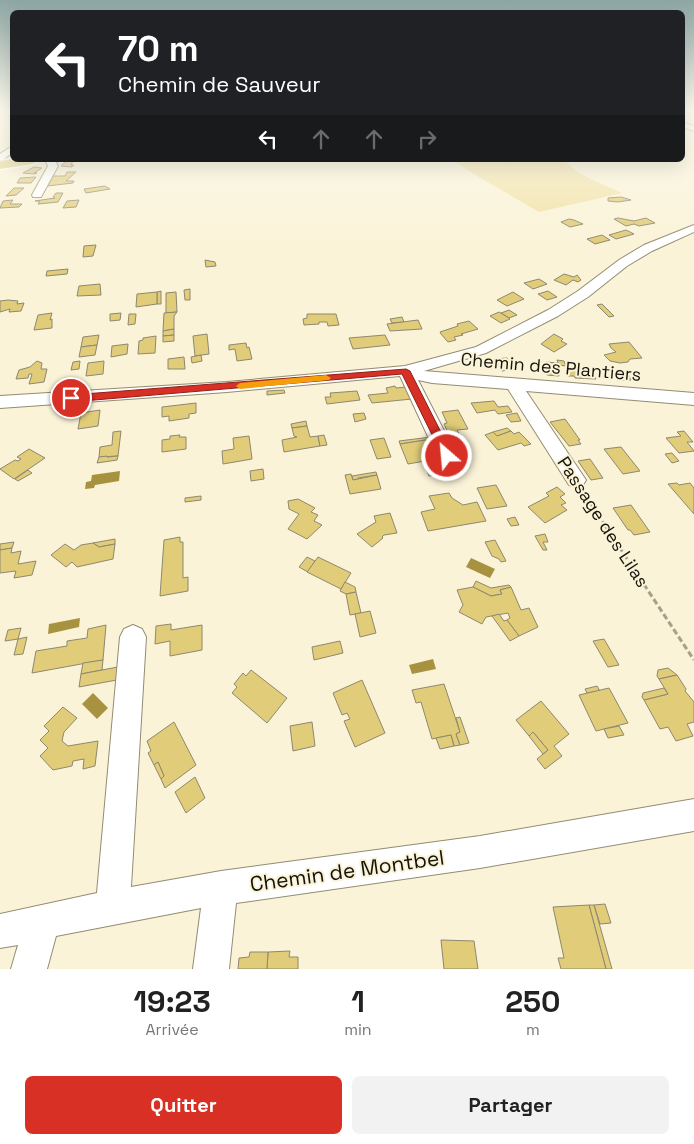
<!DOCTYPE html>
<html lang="fr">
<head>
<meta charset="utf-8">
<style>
	body { margin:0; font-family:"Space Grotesk",sans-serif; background:#f2f2f2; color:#222; height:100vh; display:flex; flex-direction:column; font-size:19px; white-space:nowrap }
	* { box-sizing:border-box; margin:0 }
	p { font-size:16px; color:#767676 }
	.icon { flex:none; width:28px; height:28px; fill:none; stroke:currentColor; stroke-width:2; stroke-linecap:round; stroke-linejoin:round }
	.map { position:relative; height:969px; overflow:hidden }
	.drawer { display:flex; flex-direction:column; background:#fff; flex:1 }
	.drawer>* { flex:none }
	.banner { position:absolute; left:10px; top:10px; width:675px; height:152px; border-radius:8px; box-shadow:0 5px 20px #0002; background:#202124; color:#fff; overflow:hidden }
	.pin { position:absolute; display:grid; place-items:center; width:42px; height:42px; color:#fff; margin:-21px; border:2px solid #fff; border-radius:50%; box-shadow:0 1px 5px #0007 }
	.me { position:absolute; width:55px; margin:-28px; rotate:333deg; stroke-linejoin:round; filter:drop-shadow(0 0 4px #0008) }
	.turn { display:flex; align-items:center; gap:18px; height:105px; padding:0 25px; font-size:22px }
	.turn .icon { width:65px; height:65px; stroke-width:2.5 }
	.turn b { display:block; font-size:35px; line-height:42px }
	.lanes { display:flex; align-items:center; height:48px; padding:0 25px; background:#0003; justify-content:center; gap:25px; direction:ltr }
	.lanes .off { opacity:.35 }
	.eta { display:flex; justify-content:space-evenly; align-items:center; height:85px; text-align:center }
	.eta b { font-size:30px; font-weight:700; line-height:35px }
	.button { display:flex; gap:10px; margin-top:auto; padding:10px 25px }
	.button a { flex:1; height:58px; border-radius:8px; background:#d93025; color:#fff; font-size:20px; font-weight:700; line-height:58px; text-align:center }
	.button a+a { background:#f2f2f2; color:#222 }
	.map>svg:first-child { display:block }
</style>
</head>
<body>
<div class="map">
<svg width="694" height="969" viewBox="0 0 694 969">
	<rect width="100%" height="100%" fill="#faf3d8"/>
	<path fill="#f1e2a7" d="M453,160H564C578,176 603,184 622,193L539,212L474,174Z"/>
	<g fill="#a7933f">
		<polygon points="120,471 119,481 95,485 94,488 85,489 86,482 91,481 92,475"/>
		<polygon points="471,558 495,569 490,578 466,567"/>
		<polygon points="80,618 79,627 48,634 49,624"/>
		<polygon points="433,659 436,669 412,674 409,665"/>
		<polygon points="93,693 108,708 97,719 82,704"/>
	</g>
	<g fill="#e1cc79" stroke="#8e886f">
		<polygon points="67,160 77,160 73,161 71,165 74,165 72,167 61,166"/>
		<polygon points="34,167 42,168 34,173 37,173 34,174 23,173"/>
		<polygon points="67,172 76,172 66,181 74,181 73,183 47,186 53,176 65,176"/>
		<polygon points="36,177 31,183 17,183 20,178"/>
		<polygon points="105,186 110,189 86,193 84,189"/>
		<polygon points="14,188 24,188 16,195 6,196"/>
		<polygon points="56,193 63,193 58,202 38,204 40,201 35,201 55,198 53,197"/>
		<polygon points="621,197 631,200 618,202 608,201 608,198"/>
		<polygon points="13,200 10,204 22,204 19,207 0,208 3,201"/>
		<polygon points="79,200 76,207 63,208 67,201"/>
		<polygon points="618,218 634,221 646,218 655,223 639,226 634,224 626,226 614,219"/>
		<polygon points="569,219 574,220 583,224 570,227 561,222"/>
		<polygon points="626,230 634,234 616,239 609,235"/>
		<polygon points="602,235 610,240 595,244 587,239"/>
		<polygon points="96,245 93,256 83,257 84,246"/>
		<polygon points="205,260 215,262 216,266 206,267"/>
		<polygon points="68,269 67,274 46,276 47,271"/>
		<polygon points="564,274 574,277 577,275 581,280 578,282 573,280 566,285 554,280"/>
		<polygon points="539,279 547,284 533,289 524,283"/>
		<polygon points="100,284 101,295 77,296 79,286"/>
		<polygon points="190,289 190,300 185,300 184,290"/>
		<polygon points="161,291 161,304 157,304 157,292"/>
		<polygon points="548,291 557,297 547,300 538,294"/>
		<polygon points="157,292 157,304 136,307 137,294"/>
		<polygon points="176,292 177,312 166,313 166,293"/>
		<polygon points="513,292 524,299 507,306 497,300"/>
		<polygon points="8,300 18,301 17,304 24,303 21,311 9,312 10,309 0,312 0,301"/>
		<polygon points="602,304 614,316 609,317 597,305"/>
		<polygon points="509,310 517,315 509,318 501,313"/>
		<polygon points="177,312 174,316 174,329 163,331 164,313"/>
		<polygon points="499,312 509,318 510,319 501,323 490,316"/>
		<polygon points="52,313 50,320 52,319 52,328 34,330 38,315"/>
		<polygon points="121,313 120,320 110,321 110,314"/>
		<polygon points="129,314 136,314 135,324 128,325"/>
		<polygon points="307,314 336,314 339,325 328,326 327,322 319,322 319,324 304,325 303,319 307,318"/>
		<polygon points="402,317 404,322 392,323 390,319"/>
		<polygon points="418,320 422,329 390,331 387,324"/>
		<polygon points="469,321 478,329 461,334 463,335 454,337 456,340 448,342 441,334 440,332 458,326 457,324"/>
		<polygon points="174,329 174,335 163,336 163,331"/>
		<polygon points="207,334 209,354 195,356 193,336"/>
		<polygon points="554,334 563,339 561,341 567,344 554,352 541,344"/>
		<polygon points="99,335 97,345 81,347 83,337"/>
		<polygon points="174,335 174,341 163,342 163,336"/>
		<polygon points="385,335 390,345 353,349 349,338"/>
		<polygon points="156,336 155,353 138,354 139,341 143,340 143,338"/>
		<polygon points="629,342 642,358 630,359 628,362 620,363 610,361 604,355 616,352 611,348 609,344"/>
		<polygon points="246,343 247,348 249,347 252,359 237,361 235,349 229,350 229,345"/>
		<polygon points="128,344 127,354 111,357 112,346"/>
		<polygon points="97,345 95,355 79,357 81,347"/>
		<polygon points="201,355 202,361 192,363 191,357"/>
		<polygon points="184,357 185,369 168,369 168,359"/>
		<polygon points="507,358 515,369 502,371 494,359"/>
		<polygon points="557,360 564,361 566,366 558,365 559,376 547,375 546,362 558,363"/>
		<polygon points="37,361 42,363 41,369 47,369 44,382 29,384 32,374 29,374 28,378 16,379 19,370 30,367"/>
		<polygon points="80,361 79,369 71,370 73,362"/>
		<polygon points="104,361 103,374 86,376 88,363"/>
		<polygon points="572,368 590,370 596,379 575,378 574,376 568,376 567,370 573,370"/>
		<polygon points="614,372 628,373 631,380 617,380"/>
		<polygon points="395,386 396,388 406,387 412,399 372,403 368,395 388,393 386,388"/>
		<polygon points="284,390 285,393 267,395 267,391"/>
		<polygon points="357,391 360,400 327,404 325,397 331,397 330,393"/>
		<polygon points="494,401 498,407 508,406 512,412 498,414 495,410 477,413 471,403"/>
		<polygon points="196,403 196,413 189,414 189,418 169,421 169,416 162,417 162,407"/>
		<polygon points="100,410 98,426 78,429 81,413"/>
		<polygon points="458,410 468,429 457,430 460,436 450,437 444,424 447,423 442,412"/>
		<polygon points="364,413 366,419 355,422 353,414"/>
		<polygon points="517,413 521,421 511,422 506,415"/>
		<polygon points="565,419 580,440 578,440 581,444 569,446 550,422"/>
		<polygon points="306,421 307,426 292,428 291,424"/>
		<polygon points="307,426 310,437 318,436 320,446 284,452 282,440 297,437 294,436 292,428"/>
		<polygon points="507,428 511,431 497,436 493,432"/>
		<polygon points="121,431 118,456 99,457 100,447 112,445 113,432"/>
		<polygon points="511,431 514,434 519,432 531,444 524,446 521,443 498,450 485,435 493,432 497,436"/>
		<polygon points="684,431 693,442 687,442 694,451 679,453 666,438 681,436 677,432"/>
		<polygon points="180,435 179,437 186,437 186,449 162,452 162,440 170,439 170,436"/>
		<polygon points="324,435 327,445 320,446 318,436"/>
		<polygon points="249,436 252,459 223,464 222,451 234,449 233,438"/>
		<polygon points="431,437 432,439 400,444 399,441"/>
		<polygon points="384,438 391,457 377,459 370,440"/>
		<polygon points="432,439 437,451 421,452 425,461 408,464 400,444"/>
		<polygon points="621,447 640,471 623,474 604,449"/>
		<polygon points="29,449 45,458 14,479 0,469 15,460 18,461 21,459 17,457"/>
		<polygon points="672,453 679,461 672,463 665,454"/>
		<polygon points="107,456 107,457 118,456 117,460 97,463 99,457"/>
		<polygon points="590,459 603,478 591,480 578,461"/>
		<polygon points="437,466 440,474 429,476 426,468"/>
		<polygon points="263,469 264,479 251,481 250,471"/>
		<polygon points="28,470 32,473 18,481 15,479"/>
		<polygon points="376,472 377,475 358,478 358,480 353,480 352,476"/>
		<polygon points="351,474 353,480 377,475 381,489 350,494 345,475"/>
		<polygon points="677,483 679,485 690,483 694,488 694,514 668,484"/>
		<polygon points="496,485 507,506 487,509 477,488"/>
		<polygon points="557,487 565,494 560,497 566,503 561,505 567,510 545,523 528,507 549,496 546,493"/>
		<polygon points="449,493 452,498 463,505 477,502 486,521 428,531 421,512 435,509 429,496"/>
		<polygon points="201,496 201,500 185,502 185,498"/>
		<polygon points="298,499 315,508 311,512 318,515 314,521 322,525 307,539 288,529 299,514 289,509 288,501"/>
		<polygon points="631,505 650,532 634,535 630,530 628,530 613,508"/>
		<polygon points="390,513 397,533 384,535 382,537 383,538 372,547 357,534 376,522 374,516"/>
		<polygon points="515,517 519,525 511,526 507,519"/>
		<polygon points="545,534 548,542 543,542 547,550 543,550 535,536"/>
		<polygon points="180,537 180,542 183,542 183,578 188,577 188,591 160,596 164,540"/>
		<polygon points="115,539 115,544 99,547 93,543"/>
		<polygon points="495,540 506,561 501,562 499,559 492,556 485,542"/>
		<polygon points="14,542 12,548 0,550 0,544"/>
		<polygon points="93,543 99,547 115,544 113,559 77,567 72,562 66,567 51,555 65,544 74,550 81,545"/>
		<polygon points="12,548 11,553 21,551 18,564 36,561 32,575 14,578 16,571 0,573 0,550"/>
		<polygon points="307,557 315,561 308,572 299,567"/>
		<polygon points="318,557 351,573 341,589 307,572"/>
		<polygon points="476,581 491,588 509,585 511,587 500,590 502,594 491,596 473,587"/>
		<polygon points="345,582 355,587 356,592 346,594 340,591"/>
		<polygon points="473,587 491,596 502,594 500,590 511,587 521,610 529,608 538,627 519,636 507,620 510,618 508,613 486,617 482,624 459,612 463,605 457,590"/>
		<polygon points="356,592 361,613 350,615 346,594"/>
		<polygon points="370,611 376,633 360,637 355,614"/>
		<polygon points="499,614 504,621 507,620 519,636 510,641 492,616"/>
		<polygon points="171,624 171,630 202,625 202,650 170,656 170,641 155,644 156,626"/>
		<polygon points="106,625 103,660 32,673 36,651 67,646 67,641 87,638 88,629"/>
		<polygon points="21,628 18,639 5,641 8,630"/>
		<polygon points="27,637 23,654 14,655 18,639"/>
		<polygon points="604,639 619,665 608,667 593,641"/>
		<polygon points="340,641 343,653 314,660 312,647"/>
		<polygon points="103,660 102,670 81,674 83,663"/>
		<polygon points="123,666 122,679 79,687 81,674"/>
		<polygon points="668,668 677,675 659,679 657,676 658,670"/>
		<polygon points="251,670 287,698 267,723 232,693 237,687 234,684 243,673 246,676"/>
		<polygon points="677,675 686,689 685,691 694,702 694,722 687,724 693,736 676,741 668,727 660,729 644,700 668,694 659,679"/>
		<polygon points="362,680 385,733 355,747 344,721 350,719 347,713 342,715 333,693"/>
		<polygon points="444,684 460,732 456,734 460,745 454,746 451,735 432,739 421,702 416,703 412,690"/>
		<polygon points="597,686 600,691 587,693 585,689"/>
		<polygon points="609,688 628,723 596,731 579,695"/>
		<polygon points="664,688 668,694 644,700 642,697 643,693"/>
		<polygon points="541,701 569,734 554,746 562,756 545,769 537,759 548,750 533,732 529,736 516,720"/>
		<polygon points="63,707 77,718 64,732 62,741 68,746 98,741 95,766 83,769 84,759 73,761 72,766 53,770 40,756 48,748 40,740 49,731 44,726"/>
		<polygon points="460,717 469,743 460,745 456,734 460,732 456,718"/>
		<polygon points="174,722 196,765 165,788 161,779 164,776 158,762 154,765 148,753 151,751 147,741"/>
		<polygon points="312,722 315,746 293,751 290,726"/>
		<polygon points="619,726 624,735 608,738 604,729"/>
		<polygon points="533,732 548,750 543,754 529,736"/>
		<polygon points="451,735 454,746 440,749 436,738"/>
		<polygon points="158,762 164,776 161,779 154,765"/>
		<polygon points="195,777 205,798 186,813 175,792"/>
		<polygon points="605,904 611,923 600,924 594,905"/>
		<polygon points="589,905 594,905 612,969 606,969"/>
		<polygon points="589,905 606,969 561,969 558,958 564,958 553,907"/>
		<polygon points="441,940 474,941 478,969 444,969"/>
		<polygon points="290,951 289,957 298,957 298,969 267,969 268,952"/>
		<polygon points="250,952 268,952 267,969 238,969 239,958 249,957"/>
	</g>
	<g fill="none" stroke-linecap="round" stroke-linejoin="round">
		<g stroke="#928c73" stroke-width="2">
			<g id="minor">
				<polygon points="682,122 694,126 694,131 682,127"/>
				<polygon points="12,146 12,153 0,162 0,154"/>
				<polygon points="45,160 55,160 58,166 41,197 33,197 32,195 48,166"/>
				<polygon points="694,225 694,232 652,251 627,266 588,297 558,316 486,353 424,371 694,393 694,405 526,391 586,480 583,485 576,487 569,485 508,389 432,383 418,380 457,456 454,461 447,463 440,461 437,456 400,376 227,392 0,408 0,396 227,382 405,366 476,347 548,310 578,291 619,260 644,245"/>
				<polygon points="133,625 142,629 146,637 131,887 221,871 480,836 694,799 694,831 480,868 236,903 229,969 193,969 201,908 56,936 47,969 11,969 18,945 0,948 0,914 97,893 120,637 124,629"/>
			</g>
		</g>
		<g stroke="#fff" stroke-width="3">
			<polygon id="major" points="12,159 12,160 38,160 32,164 0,169 0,161"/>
		</g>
		<polyline stroke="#a6a18c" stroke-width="2.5" stroke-dasharray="4.5 2.5" stroke-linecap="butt" points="583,492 605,525"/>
		<polyline stroke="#a6a18c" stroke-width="3" stroke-dasharray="6 3" stroke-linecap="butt" points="604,524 694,660"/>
		<use href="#minor" fill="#fff" fill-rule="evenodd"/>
		<use href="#major" fill="#e2d188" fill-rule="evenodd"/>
	</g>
	<linearGradient id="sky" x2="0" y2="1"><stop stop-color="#8ea7a4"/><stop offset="0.45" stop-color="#fdfaed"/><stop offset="1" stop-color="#fdfaed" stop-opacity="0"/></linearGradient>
	<rect width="694" height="244" fill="url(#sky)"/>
	<polygon fill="#d93025" stroke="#8d1f18" points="406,369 410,371 453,456 451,459 444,459 402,374 71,402 66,398 71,395"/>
	<polygon fill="#f59e0b" points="326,375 331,378 329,380 240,389 236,386 240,383"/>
	<g text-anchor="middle" stroke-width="4" stroke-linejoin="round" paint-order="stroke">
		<g font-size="18" fill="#141209" stroke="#faf3d8">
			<text transform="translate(551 367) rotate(5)" y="6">Chemin des Plantiers</text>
			<text transform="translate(603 522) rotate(57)" y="6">Passage des Lilas</text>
		</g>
		<g font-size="21" fill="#141209" stroke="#faf3d8">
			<text transform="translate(347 871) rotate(-8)" y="7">Chemin de Montbel</text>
		</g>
	</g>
</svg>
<div class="pin" style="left:71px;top:398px;background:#d93025"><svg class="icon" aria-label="arrive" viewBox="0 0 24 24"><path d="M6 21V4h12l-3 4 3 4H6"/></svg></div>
<svg class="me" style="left:447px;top:456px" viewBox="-20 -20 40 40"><circle r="17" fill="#d93025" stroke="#fff" stroke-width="3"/><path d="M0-11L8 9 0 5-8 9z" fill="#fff"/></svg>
<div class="banner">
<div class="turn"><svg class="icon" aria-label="left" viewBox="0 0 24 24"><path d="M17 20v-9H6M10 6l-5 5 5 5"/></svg><div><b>70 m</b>Chemin de Sauveur</div></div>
<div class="lanes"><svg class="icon" aria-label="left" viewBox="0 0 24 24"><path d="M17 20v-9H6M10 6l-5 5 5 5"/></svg><svg class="icon off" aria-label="ahead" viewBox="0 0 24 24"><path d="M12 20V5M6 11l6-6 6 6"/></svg><svg class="icon off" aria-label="ahead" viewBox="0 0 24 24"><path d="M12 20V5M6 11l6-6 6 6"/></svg><svg class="icon off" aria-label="right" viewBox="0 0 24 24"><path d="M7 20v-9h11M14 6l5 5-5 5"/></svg></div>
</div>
</div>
<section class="drawer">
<div class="eta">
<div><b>19:23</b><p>Arrivée</p></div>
<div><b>1</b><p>min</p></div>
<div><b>250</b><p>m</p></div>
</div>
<div class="button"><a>Quitter</a><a>Partager</a></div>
</section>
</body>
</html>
